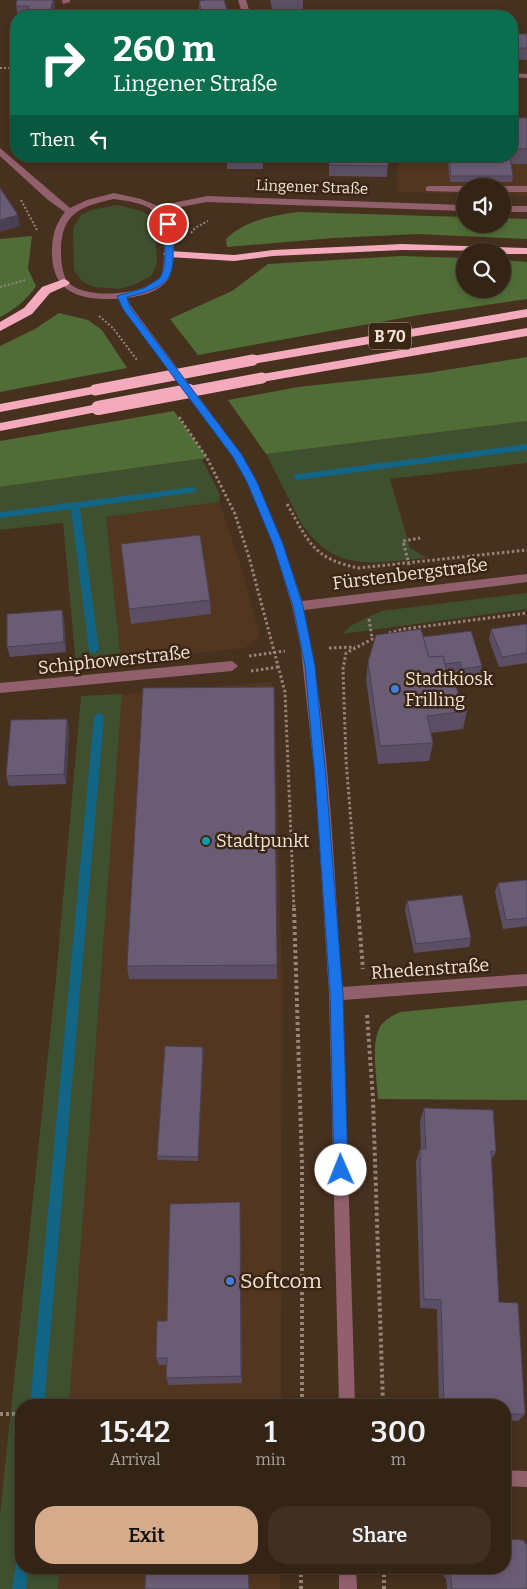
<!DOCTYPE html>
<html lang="en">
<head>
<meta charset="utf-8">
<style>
	body { margin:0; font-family:Bitter,serif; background:#3f3023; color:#f1f3f6; height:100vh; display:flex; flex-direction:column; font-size:19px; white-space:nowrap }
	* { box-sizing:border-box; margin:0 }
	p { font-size:16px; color:#a9a4a1 }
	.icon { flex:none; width:28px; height:28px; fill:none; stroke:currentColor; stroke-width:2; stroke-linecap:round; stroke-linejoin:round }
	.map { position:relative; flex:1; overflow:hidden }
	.sheet { position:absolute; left:15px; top:1399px; width:496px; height:175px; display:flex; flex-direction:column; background:#342416; border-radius:20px; box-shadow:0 2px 8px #0003,0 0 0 1px #4e4135 }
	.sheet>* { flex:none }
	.top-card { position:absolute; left:10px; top:10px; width:508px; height:152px; border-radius:20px; box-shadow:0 2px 8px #0003,0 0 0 1px #4e4135; background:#0b6e4f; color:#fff; overflow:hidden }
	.controls { position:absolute; left:456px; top:178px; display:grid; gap:10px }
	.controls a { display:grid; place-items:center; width:55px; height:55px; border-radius:50%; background:#342416; box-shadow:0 2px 8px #0003,0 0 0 1px #4e4135; font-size:25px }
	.pin { position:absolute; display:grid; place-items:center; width:42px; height:42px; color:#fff; margin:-21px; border:2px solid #fff; border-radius:50%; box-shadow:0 1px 5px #0007 }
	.me { position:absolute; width:55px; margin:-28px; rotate:359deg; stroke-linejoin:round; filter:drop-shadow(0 0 4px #0008) }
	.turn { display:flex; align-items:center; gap:18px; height:105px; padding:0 20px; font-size:22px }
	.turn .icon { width:65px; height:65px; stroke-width:2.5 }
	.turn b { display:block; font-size:35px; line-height:42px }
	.then { display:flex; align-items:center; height:48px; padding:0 20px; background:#0003; gap:10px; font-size:19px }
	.eta { display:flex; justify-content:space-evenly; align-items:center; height:85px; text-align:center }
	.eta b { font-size:30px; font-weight:600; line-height:35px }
	.primary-button { display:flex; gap:10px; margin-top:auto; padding:10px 20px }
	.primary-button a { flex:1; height:58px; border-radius:20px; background:#d6ab8b; color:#111; font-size:20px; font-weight:600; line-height:58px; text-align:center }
	.primary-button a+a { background:#3f3023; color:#f1f3f6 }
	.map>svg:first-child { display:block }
</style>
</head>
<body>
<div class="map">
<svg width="527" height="1589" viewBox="0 0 527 1589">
	<rect width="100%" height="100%" fill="#46301e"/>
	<g fill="#52361f">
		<polygon points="527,134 527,196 503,195 502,186 465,186 465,194 398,192 398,156 511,156"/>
		<polygon points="219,502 239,559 259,632 258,638 245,648 121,661 106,517"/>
		<polygon points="272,682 275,703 282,978 281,1405 69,1405 122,694"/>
		<polygon points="59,1568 280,1568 280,1589 58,1589"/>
	</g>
	<g fill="#3e502f">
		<polygon points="117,205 142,211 151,217 155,224 157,264 151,276 134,285 118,289 93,287 82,281 74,270 73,229 81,215 91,210"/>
		<path d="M527,421V463L390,479L410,548L427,558C373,562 337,575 301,523L266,454Z"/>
		<polygon points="202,459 220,495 219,502 106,517 121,661 76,666 63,523 0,530 0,487"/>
		<polygon points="527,593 527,609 342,634 352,625 381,611"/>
		<polygon points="122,694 69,1405 21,1405 21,1568 59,1568 58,1589 0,1589 0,1515 56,978 81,696"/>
	</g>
	<g fill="#506d37">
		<path d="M298,212L465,217V224H502L503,218L527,219V239L418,234L334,238L227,247L226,239C246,220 271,216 298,212Z"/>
		<path d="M32,236L28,269L36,286C27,300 15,309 0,317V239Z"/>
		<polygon points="401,256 465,258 465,289 502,289 503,260 527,262 527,299 419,315 198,355 170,319 232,291 268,264"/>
		<polygon points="59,313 88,320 102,330 127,368 0,392 0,346 35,329"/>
		<polygon points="527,357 527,421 266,454 228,400 298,387 427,373"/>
		<polygon points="174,411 207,458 0,487 0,441"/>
		<path d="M527,1000V1100L378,1099C377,1080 371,1046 379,1029C383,1020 392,1016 400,1012Z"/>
	</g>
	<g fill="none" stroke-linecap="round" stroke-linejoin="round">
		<g fill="#126584" fill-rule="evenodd">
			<polygon points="527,444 527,450 297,480 293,477 297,474"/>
			<polygon points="193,487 196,488 196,492 80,508 99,650 94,654 89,650 71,509 0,518 0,512"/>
			<polygon points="99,713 102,714 104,717 44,1405 30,1405 94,717 96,714"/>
			<polygon points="21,1561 21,1568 28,1568 26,1589 12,1589 16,1563"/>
		</g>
		<g stroke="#978475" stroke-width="2" stroke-dasharray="2 2" stroke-linecap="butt">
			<polyline points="0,68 16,68"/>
			<polyline points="21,200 37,230"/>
			<polyline points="191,233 195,228 208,221"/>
			<polyline points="0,287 26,280"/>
			<polyline points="99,316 113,328 137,360"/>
		</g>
		<g stroke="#978475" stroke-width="3" stroke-dasharray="2.5 2.5" stroke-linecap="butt">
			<polyline points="179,417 207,458 235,514 249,557 285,692 294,909"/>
			<path d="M287,504C309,542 313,559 359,568L527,550"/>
			<polyline points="409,565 403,541 420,538"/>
			<polyline points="369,619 372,638"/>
			<polyline points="389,633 404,629 527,613"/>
			<polyline points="329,648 355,647"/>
			<polyline points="249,656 285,651"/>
			<polyline points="251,671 278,667"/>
			<polyline points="358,909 346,760 343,669 346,653 378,636"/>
		</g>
		<g stroke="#978475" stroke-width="4" stroke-dasharray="3 3" stroke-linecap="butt">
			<polyline points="294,908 302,1165 302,1405"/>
			<polyline points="358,908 363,969"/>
			<polyline points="367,1015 373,1099 383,1405"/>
			<polyline points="0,1414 21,1414"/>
			<polyline points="301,1568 301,1589"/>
			<polyline points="384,1568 384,1589"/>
		</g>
		<g fill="#92606d" fill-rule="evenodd">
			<polygon points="62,0 70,0 70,2 63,4"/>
			<polygon points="238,0 246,0 251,16 243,16"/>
			<polygon points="511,73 527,74 527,78 511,77"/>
			<path d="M0,148L70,208L87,200L114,193L141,199L158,206L207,196L465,205V211L207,202L164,210C167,214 170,218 172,223C176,235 175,272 167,281C158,292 141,296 127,298L131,306L242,455C268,501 286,551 302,601L527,574V582L304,610C330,731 333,863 342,987L527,974V986L343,1000L355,1405H339L329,994L315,778L301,649L292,606L273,544L247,482L233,457L123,309L118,299C82,300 52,295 52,252C52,237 55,224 65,212L48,200L0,156ZM114,199C149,204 165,208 164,247C164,256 164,265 162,274C150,296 82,301 67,281C62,273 61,260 61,251C61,213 81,206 114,199Z"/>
			<polygon points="429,186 465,186 465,192 426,191 426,187"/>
			<rect x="502" y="186" width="25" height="6"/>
			<rect x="502" y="206" width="25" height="6"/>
			<polygon points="232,661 238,666 232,671 0,693 0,683"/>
			<polygon points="505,1470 527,1471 527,1487 505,1486"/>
			<polygon points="339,1568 356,1568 357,1589 339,1589"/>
		</g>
		<g fill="#f3aabd" fill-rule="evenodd">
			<polygon points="402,244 527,248 527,254 502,254 502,251 402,250 273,256 234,261 169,257 163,254 169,251 234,255 273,250"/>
			<polygon points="64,279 68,281 70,283 68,285 50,293 32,314 0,331 0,322 24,308 42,287"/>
			<polygon points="527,309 527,317 253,364 247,360 253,356"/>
			<polygon points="527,328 527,336 262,382 256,378 262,374"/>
			<polygon points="95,386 101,390 99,393 0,412 0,404"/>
			<polygon points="98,404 102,405 104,408 102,411 0,431 0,423"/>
		</g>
		<g stroke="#f3aabd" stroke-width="11">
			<polyline points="95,390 253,360"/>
			<polyline points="182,393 262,378"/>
		</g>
		<polyline stroke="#f3aabd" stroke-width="14" points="98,408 189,391"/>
	</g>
	<g fill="#5c4f65">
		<polygon points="17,0 55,9 53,16 18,16 16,6"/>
		<polygon points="270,0 303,0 303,9 273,11"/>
		<polygon points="199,1 229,16 200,16 199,12"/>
		<polygon points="511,34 527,34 527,60 511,59"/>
		<polygon points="511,79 515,94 514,105 511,105"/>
		<polygon points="511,118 527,118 527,164 511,164 513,176 512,182 450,182 447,156 511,156"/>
		<polygon points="96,156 171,156 171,161 97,159"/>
		<rect x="227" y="156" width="36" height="13"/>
		<polygon points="329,156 388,156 387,177 329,176"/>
		<polygon points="210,600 211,614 131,624 129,609"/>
		<polygon points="62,610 64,620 66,652 10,657 7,647"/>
		<polygon points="527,624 527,663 499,667 489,640 491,629"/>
		<polygon points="423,637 482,666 479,677 460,679 458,672 447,674 449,680 467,711 463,729 431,733 433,743 429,761 378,764 366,680 368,662"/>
		<polygon points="67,719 69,729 66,784 9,786 6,776"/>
		<polygon points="527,880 527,926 503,929 495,892 498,883"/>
		<polygon points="407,901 471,938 469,947 414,953 405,910"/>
		<polygon points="277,965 277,979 129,979 127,966"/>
		<polygon points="203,1047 198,1161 158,1160 157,1156"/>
		<polygon points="424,1108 496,1152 491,1161 499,1302 525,1414 518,1421 505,1420 505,1405 439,1405 437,1309 420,1308 416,1161 420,1149 421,1149 420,1121"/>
		<polygon points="240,1202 242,1383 169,1385 166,1378 166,1365 159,1365 156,1358 167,1321"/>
		<polygon points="437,1568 505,1568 527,1589 447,1589 446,1579"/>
	</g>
	<g fill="#4b4052">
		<polygon points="53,0 54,0 55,9 53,16 51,16 50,11"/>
		<polygon points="18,215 20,226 0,232 0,220"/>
		<polygon points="62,610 64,620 66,652 64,642"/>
		<polygon points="67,719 69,729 66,784 64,774"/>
		<polygon points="203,1047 204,1051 198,1161 198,1157"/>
		<polygon points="240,1202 240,1213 242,1383 241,1376"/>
	</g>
	<g fill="#6b5c75" stroke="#4b4052">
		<polygon points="17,0 53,0 50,11 28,11 29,6 16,6"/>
		<polygon points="206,0 224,0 229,16 210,16 210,14 202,14 199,1"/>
		<rect x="511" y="34" width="16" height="14"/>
		<polygon points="511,79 514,79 515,94 511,94"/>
		<rect x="511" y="118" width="16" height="31"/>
		<rect x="227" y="156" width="36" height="2"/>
		<polygon points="329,156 388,156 388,166 329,165"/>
		<polygon points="449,158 510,158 513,176 451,176"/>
		<polygon points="0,188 18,215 0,220"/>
		<polygon points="200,535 210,600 129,609 121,544"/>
		<polygon points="62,610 64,642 7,647 7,614"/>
		<polygon points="527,624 527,653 502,657 491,629"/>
		<polygon points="421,629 429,657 443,656 449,680 454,679 459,696 463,695 467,711 427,716 433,743 380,746 368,662 376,635"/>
		<polygon points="471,631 482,666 462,669 460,662 445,664 443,656 429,657 423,637"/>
		<polygon points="274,687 277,965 127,966 143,688"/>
		<polygon points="67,719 64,774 6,776 11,720"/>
		<polygon points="527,880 527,918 506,920 498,883"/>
		<polygon points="462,895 471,938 416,944 407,901"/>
		<polygon points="165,1046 203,1047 198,1157 157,1156"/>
		<polygon points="424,1108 493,1110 496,1152 491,1151 499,1302 518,1303 525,1414 505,1414 505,1405 444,1405 441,1300 424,1299 420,1149 426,1149"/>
		<polygon points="240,1202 241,1376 166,1378 167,1358 156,1358 157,1321 167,1321 170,1204"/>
		<polygon points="505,1539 523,1540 527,1545 527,1589 452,1589 451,1577 444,1568 505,1568"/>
		<polygon points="146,1568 248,1568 249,1589 145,1589"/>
	</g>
	<path fill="#1a73e8" stroke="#114b97" d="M168,222L172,224C174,274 179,285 127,297L130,307L242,455L257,482L283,544L303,606L315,666L326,778L343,994L348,1170L346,1175L341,1177L336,1175L334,1170L330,994L315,778L305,666L293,606L273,544L247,482L233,457L123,309L117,296L144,288L160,278L164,268L165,254L164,224Z"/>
	<g fill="#3f7fe0" stroke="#3b2614" stroke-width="2">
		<circle cx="395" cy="689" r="5"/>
		<circle cx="230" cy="1281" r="5"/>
	</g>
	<circle fill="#0f9aa8" stroke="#3b2614" stroke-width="2" cx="206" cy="841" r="5"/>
	<g text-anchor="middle" stroke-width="5" stroke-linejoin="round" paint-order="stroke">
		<g font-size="15" fill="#f2e3d8" stroke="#3b2614">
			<text transform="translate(312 187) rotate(2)" y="5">Lingener Straße</text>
		</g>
		<rect fill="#3b2614" stroke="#bbaa9d" stroke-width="1" x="369" y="322.5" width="42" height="27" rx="4"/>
		<g font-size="16" font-weight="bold" fill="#f2e3d8">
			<text x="390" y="342">B 70</text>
		</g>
		<g font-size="18" fill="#f2e3d8" stroke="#3b2614">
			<text transform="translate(410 574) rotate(-7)" y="6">Fürstenbergstraße</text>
			<text transform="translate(114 660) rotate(-6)" y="6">Schiphowerstraße</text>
			<text transform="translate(430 969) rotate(-4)" y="6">Rhedenstraße</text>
		</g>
		<g font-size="18" fill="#f2e3d8" stroke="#3b2614" text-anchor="start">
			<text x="405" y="685">Stadtkiosk<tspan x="405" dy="21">Frilling</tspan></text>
			<text x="216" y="847">Stadtpunkt</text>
		</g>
		<g font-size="21" fill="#f2e3d8" stroke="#3b2614" text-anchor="start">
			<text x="240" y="1288">Softcom</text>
		</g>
	</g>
</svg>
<div class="controls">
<a><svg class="icon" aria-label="sound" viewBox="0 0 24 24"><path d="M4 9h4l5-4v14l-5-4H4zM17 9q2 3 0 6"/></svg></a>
<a><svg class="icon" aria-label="search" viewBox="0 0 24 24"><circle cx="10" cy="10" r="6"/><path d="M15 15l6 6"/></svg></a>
</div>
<div class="pin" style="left:168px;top:224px;background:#d93025"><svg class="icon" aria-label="arrive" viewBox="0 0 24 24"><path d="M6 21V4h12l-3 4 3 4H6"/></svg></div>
<svg class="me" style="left:341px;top:1170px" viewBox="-20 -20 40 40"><circle r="19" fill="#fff"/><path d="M0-13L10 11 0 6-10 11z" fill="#1a73e8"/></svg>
<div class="top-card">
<div class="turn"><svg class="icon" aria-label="right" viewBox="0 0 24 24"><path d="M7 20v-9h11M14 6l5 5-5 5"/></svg><div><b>260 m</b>Lingener Straße</div></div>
<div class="then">Then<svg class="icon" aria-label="left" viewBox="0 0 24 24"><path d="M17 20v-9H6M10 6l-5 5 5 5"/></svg></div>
</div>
<section class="sheet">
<div class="eta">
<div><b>15:42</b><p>Arrival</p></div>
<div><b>1</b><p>min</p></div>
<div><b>300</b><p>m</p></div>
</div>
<div class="primary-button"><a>Exit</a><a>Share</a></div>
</section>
</div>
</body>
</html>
